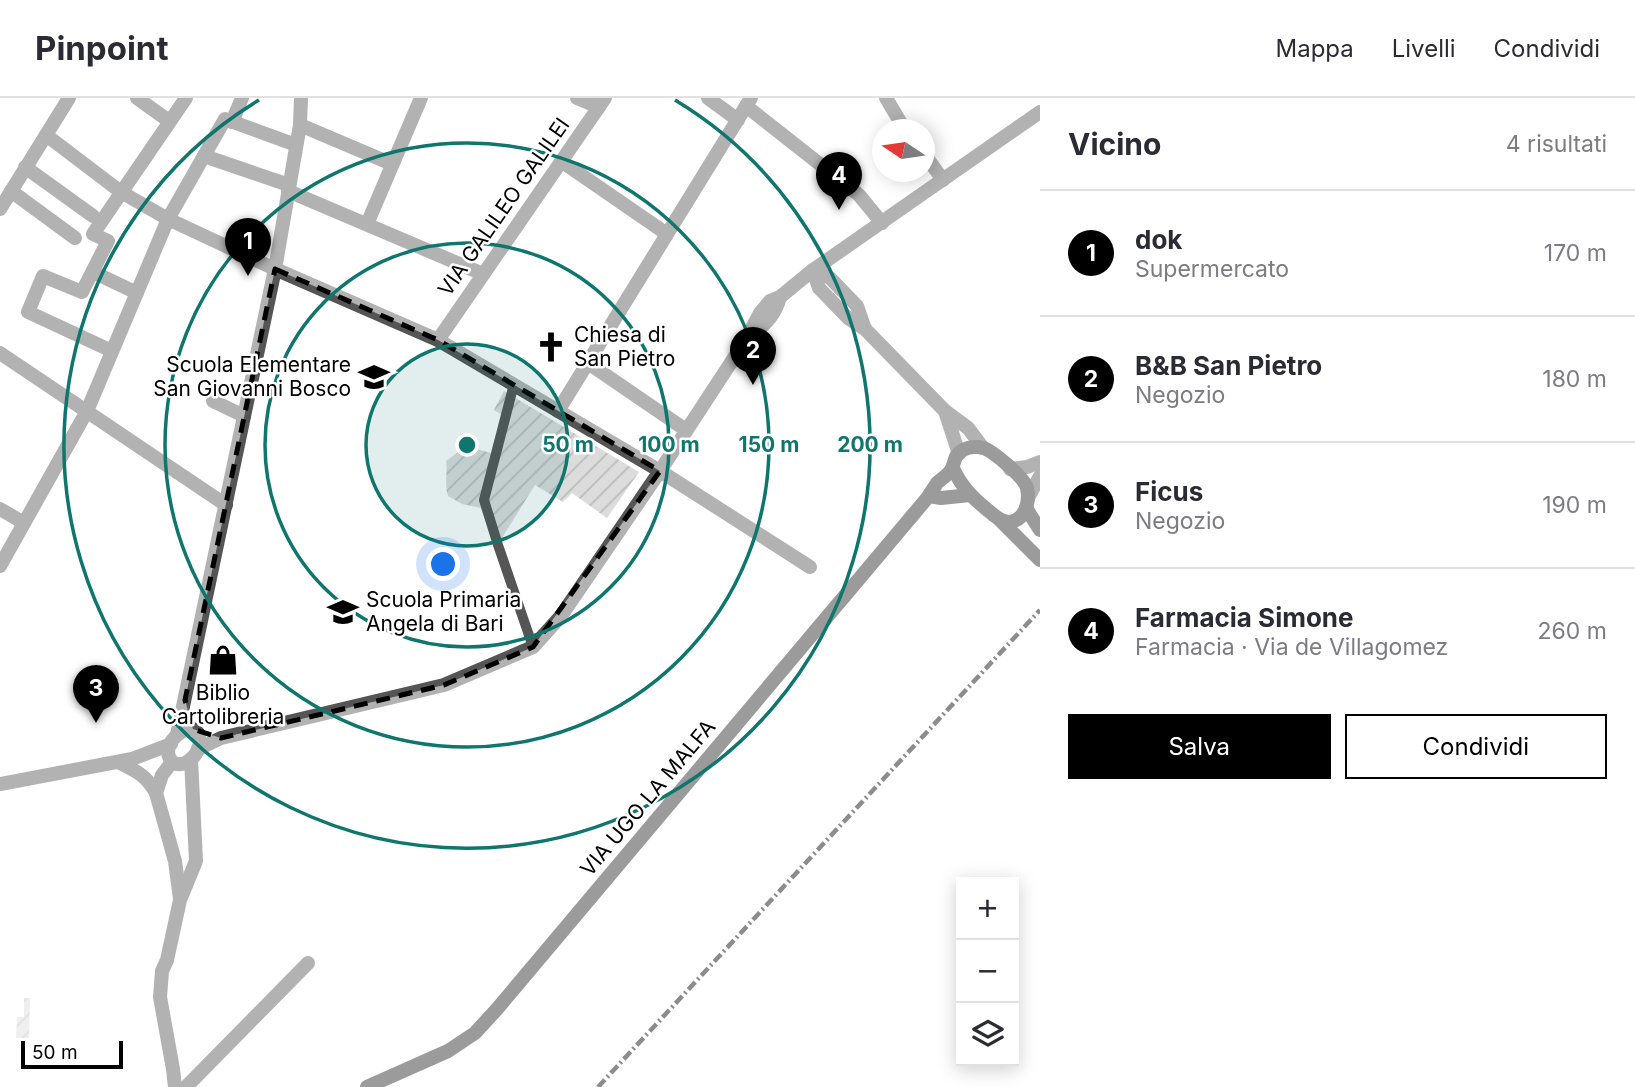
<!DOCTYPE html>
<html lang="it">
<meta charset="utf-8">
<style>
:root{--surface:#fff;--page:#f7f7f7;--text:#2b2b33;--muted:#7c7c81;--line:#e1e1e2;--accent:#000}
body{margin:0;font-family:Inter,sans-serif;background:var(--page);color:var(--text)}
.controls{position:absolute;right:21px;bottom:21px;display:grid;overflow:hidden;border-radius:0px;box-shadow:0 4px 18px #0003}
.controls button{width:63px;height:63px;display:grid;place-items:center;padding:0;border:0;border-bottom:2px solid var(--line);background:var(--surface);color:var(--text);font:35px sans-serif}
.compass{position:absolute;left:872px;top:21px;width:63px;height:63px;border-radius:50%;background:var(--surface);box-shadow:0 4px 18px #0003;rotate:283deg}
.scale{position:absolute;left:21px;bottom:18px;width:102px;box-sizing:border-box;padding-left:7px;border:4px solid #000;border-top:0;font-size:19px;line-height:24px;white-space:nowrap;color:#000;-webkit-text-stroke:5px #fff;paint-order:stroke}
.you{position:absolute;left:444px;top:467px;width:24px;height:24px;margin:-18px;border:5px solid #fff;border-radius:50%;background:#1a73e8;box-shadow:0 0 0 10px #1a73e833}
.badge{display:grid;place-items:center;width:46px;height:46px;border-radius:50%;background:var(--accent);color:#fff;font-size:23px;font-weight:700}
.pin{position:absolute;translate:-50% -58px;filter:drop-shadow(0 2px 4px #0008)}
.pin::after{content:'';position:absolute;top:37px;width:24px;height:21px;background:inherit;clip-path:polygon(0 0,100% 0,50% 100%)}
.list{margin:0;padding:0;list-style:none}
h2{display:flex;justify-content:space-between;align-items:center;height:91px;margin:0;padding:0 28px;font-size:30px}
h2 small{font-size:23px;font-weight:400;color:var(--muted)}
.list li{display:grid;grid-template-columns:46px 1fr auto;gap:21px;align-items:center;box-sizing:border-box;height:126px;padding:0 28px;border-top:2px solid var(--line)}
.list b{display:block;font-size:26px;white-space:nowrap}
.list p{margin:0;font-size:23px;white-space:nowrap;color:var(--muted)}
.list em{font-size:23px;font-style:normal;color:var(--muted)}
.actions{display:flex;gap:14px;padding:21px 28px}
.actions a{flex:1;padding:16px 0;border:2px solid var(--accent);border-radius:0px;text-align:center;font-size:24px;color:var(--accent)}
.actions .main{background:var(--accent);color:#fff}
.icon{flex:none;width:38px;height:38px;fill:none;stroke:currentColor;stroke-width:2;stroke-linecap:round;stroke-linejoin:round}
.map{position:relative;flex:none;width:1040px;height:989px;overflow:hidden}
header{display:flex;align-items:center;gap:42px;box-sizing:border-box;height:98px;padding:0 35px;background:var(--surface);border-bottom:2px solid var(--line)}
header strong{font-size:33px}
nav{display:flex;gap:38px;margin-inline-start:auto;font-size:24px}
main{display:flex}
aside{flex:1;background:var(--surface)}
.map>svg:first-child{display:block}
.garden{fill:url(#garden-furrows)}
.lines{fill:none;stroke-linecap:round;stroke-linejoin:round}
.pedestrian{stroke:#555;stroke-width:10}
.minor{stroke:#555;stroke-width:14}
.tertiary{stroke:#555;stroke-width:14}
.secondary{stroke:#222;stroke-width:14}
.rail{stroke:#000;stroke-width:4.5;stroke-dasharray:10 3.5 2 3.5;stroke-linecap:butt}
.marked{fill:none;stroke:#000;stroke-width:5;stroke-dasharray:14 9;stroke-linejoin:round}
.ring{fill:none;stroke:#0f766e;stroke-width:3.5}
.labels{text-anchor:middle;stroke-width:5;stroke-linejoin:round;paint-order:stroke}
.street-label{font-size:21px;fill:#000;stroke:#fff}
.poi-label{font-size:21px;fill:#000;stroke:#fff;text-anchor:start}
.centre{fill:#0f766e;stroke:#fff;stroke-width:3.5}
.ring-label{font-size:21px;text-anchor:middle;font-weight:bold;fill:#0f766e;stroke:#fff;stroke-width:5;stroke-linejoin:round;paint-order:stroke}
</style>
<header>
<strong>Pinpoint</strong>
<nav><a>Mappa</a><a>Livelli</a><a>Condividi</a></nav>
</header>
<main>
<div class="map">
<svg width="1040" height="989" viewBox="0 0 1040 989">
<defs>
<pattern id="garden-furrows" width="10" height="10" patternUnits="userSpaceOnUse" patternTransform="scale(1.75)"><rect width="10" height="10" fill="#dcdcdc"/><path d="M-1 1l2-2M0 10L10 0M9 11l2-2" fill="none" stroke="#bbb"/></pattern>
</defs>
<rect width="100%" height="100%" fill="#fff"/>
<g class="garden">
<path d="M504 293 639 374 607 420 572 395 563 404 535 387 495 451 481 410 462 406 448 398C444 385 448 375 446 363L466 348 491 355 502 317 494 312Z"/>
<path d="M24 900H30L29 940H16L17 919H24Z"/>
</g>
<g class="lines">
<path class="pedestrian" d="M514 286 484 402 498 447 533 549"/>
<g class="minor">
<path d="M137 0 169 23"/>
<path d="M577 0 599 9"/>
<path d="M708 0 738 22"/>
<path d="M886 0 905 32"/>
<path d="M746 8 859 97 882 125"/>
<path d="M232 24 242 0"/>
<path d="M300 27 392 66"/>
<path d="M46 37 121 94 168 121 275 171 438 242 660 373 810 469"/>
<path d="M925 57 943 82"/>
<path d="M204 58 289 87"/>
<path d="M561 63 667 136"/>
<path d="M25 69 93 118"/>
<path d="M11 93 75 140"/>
<path d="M288 93 483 176"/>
<path d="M367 126 421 0"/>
<path d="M93 174 137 195"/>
<path d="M438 242 605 0"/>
<path d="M112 253 28 214 43 178 82 194 108 143 93 136 186 0"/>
<path d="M0 255 226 407"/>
<path d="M588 265 686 332"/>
<path d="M213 303 244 318"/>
<path d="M558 313 751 0"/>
<path d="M1010 371 1027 369 1040 364"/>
<path d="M1028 400 1040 378"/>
<path d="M0 411 24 425"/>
<path d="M0 468 87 313 168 121 225 21 296 47"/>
<path d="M177 637 275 171 300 27 301 0"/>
<path d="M186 989 308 865"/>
</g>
<g class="tertiary">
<path d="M0 111 69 0"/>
<path d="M813 172 819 190 848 220 865 231 945 313"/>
<path d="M813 172 830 180 857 208 865 231"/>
<path d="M751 238C766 225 775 218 780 199"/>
<path d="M959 356 945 313 968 330 983 350"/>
<path d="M187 631H193L198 635C201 644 200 649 195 657 174 683 151 648 187 631Z"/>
<path d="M198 651 221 640 444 587 533 549 561 518 660 373 745 243 760 215 770 203 780 199 813 172 1040 14"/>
<path d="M118 664C136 673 146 677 156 695"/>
<path d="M172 664 162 677 156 695 175 763 180 801"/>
<path d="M0 686 132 661 171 646"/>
<path d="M175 989 173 971 160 899 162 873 167 862 180 802 196 763 191 661"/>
</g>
<g class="secondary">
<path d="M929 398 941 400 970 397"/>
<path d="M1026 410 1040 432"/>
<path d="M999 421 1040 462"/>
<path d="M367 989 448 953 475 935 497 911 928 399C931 394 934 390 937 385 941 381 950 376 952 370 956 362 953 358 963 352 968 349 977 348 984 350 995 355 1024 379 1027 390 1032 412 1016 435 995 418 977 404 962 391 953 370"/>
</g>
<path class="rail" d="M598 989 1040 512"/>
</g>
<path d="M0 0H1040V989H0ZM275 171 438 242 660 373 533 549 444 587 221 640 193 631 185 602Z" fill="#fff" fill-opacity=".55" fill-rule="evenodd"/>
<path class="marked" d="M275 171 438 242 660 373 533 549 444 587 221 640 193 631 185 602Z"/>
<circle cx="467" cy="347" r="101" fill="#0f766e" fill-opacity=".12"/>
<g class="ring">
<circle cx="467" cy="347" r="101"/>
<circle cx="467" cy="347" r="202"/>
<circle cx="467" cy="347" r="302"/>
<path d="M675 2A403 403 0 1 1 259 2"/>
</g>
<defs>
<g id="church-bare" transform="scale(2.415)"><path d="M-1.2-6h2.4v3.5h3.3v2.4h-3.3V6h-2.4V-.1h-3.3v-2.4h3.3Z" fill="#000" stroke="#fff" stroke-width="2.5" paint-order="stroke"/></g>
<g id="school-bare" transform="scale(2.415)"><path d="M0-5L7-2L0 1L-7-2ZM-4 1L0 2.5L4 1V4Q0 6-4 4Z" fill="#000" stroke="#fff" stroke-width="2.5" paint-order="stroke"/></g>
<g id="shop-bare" transform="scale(2.415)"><path d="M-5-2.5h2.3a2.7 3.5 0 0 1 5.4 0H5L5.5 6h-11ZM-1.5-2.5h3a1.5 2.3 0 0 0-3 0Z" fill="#000" stroke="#fff" stroke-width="2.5" paint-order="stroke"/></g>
</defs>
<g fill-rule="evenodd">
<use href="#church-bare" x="551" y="249"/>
<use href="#school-bare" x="374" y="279"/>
<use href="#school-bare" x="343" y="514"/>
<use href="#shop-bare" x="223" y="562"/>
</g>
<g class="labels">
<g class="street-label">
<text transform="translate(504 109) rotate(-55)" y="7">VIA GALILEO GALILEI</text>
<text transform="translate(648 700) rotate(-50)" y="7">VIA UGO LA MALFA</text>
</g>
<g class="poi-label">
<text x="574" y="244">Chiesa di<tspan x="574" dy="24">San Pietro</tspan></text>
<text x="351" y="274" text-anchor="end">Scuola Elementare<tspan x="351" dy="24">San Giovanni Bosco</tspan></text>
<text x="366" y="509">Scuola Primaria<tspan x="366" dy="24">Angela di Bari</tspan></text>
<text x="223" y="602" text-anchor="middle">Biblio<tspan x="223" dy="24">Cartolibreria</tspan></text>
</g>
</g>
<circle cx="467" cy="347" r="10" class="centre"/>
<g class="ring-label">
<text x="568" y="354">50 m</text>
<text x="669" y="354">100 m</text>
<text x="769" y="354">150 m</text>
<text x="870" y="354">200 m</text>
</g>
</svg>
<div class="controls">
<button>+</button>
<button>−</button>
<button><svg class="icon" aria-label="layers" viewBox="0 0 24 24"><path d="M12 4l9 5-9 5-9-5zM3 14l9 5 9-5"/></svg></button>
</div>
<svg class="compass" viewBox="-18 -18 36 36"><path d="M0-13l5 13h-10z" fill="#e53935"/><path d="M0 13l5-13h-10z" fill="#7c7c81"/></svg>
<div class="scale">50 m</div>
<div class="you"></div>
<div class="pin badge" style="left:248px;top:178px">1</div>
<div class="pin badge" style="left:753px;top:287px">2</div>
<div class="pin badge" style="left:96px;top:625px">3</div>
<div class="pin badge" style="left:839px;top:112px">4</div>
</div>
<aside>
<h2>Vicino<small>4 risultati</small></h2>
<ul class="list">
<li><span class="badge">1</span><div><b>dok</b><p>Supermercato</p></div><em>170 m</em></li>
<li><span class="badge">2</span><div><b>B&amp;B San Pietro</b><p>Negozio</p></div><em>180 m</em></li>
<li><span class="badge">3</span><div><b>Ficus</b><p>Negozio</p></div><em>190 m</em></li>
<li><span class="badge">4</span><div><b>Farmacia Simone</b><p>Farmacia · Via de Villagomez</p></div><em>260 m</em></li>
</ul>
<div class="actions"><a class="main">Salva</a><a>Condividi</a></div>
</aside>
</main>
